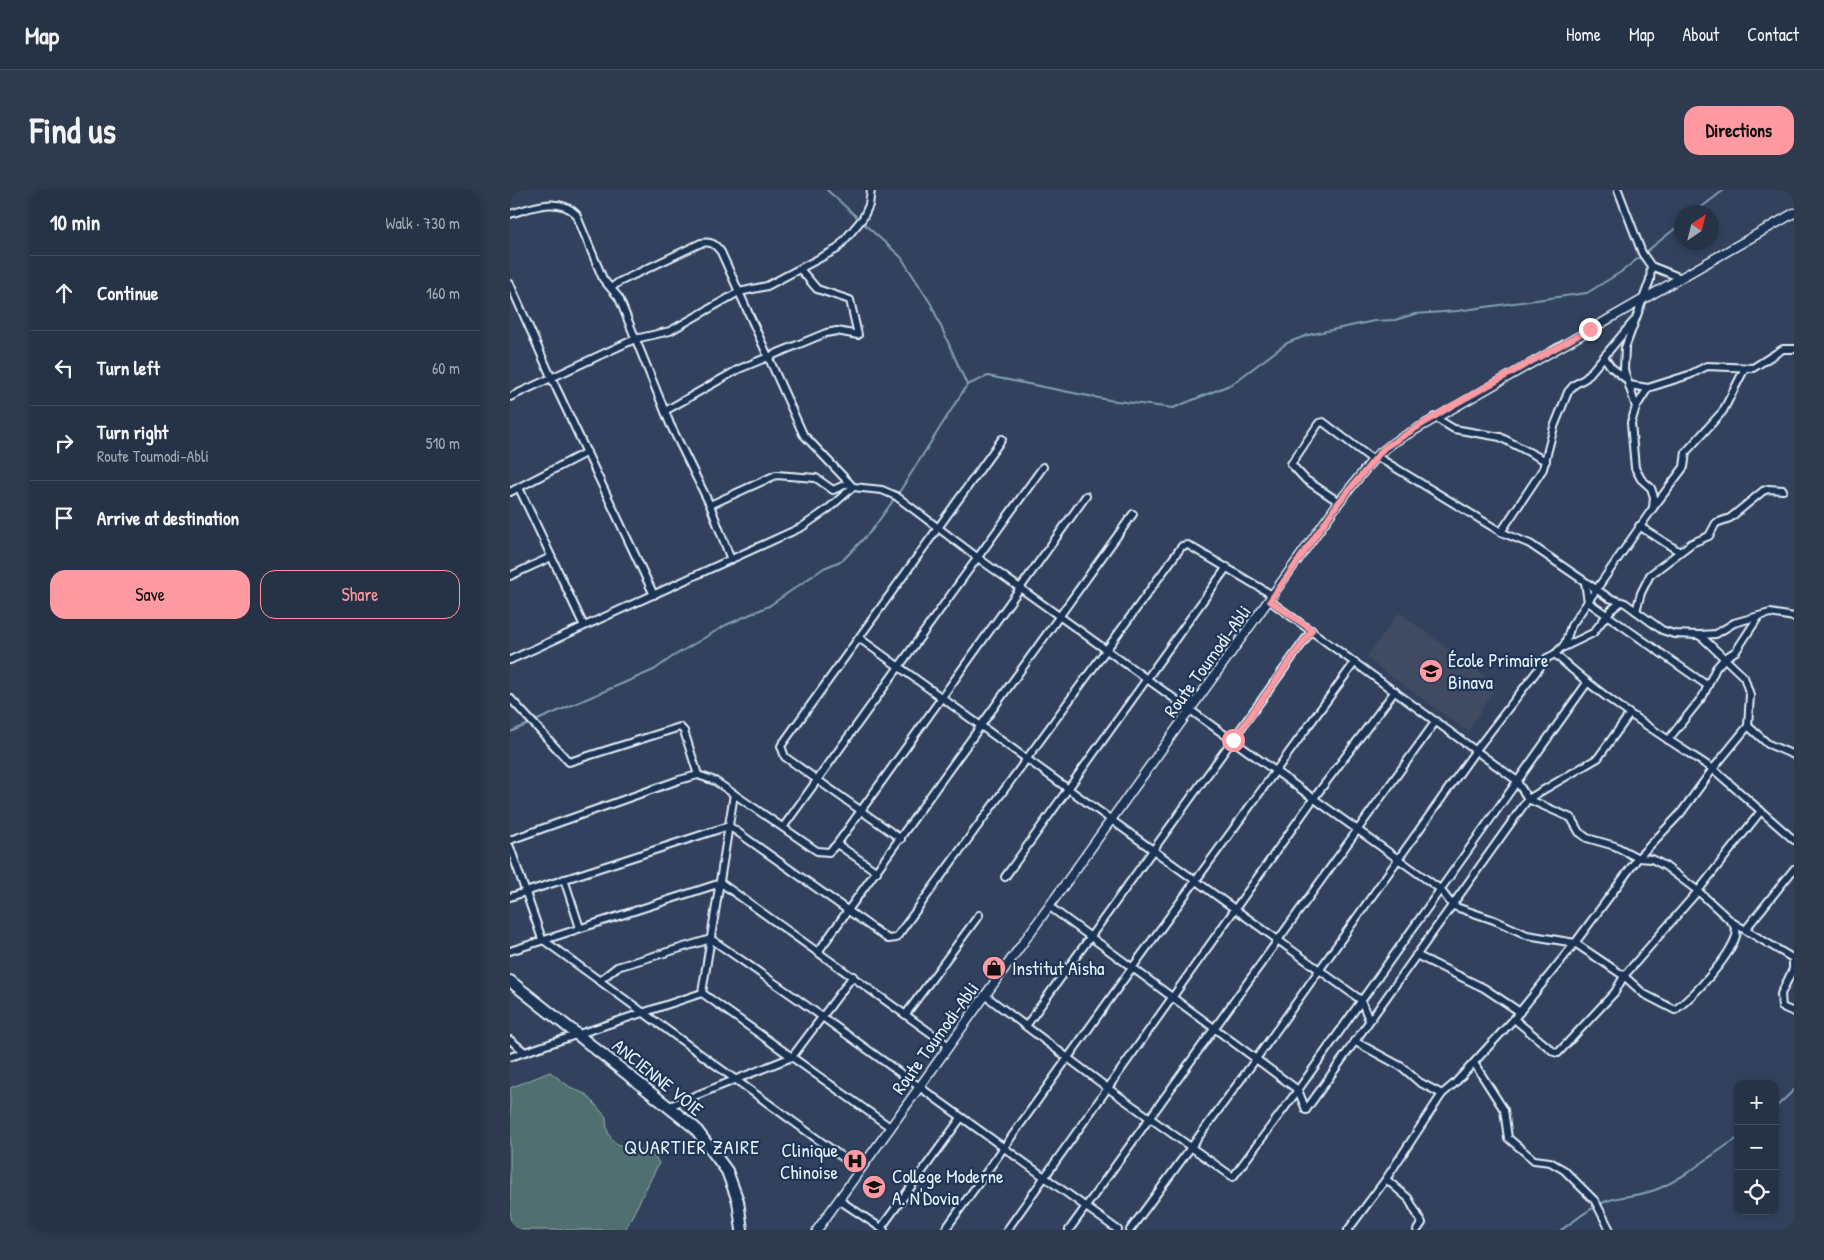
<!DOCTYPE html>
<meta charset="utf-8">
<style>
:root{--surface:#263246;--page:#2e3a4d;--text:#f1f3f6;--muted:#a4aab3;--line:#424d5f;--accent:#ff9aa2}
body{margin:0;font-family:"Patrick Hand",sans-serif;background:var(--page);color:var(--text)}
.controls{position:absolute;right:15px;bottom:15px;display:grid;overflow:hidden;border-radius:10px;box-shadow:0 2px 8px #0003}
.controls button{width:45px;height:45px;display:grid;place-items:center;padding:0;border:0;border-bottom:1px solid var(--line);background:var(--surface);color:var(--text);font:25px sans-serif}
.compass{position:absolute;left:1164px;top:15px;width:45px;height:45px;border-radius:50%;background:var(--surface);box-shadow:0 2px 8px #0003;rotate:35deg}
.stop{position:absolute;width:15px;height:15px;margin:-11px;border:4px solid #ff9aa2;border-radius:50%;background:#fff}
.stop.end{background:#ff9aa2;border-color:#fff;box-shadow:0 1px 5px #0008}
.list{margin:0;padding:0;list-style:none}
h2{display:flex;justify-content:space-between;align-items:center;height:65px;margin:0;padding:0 20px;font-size:21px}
h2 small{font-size:16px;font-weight:400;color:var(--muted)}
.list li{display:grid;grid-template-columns:32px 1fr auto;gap:15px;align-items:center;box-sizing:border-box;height:75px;padding:0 20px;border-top:1px solid var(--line)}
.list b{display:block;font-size:19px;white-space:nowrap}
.list p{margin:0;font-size:16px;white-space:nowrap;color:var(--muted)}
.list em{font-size:16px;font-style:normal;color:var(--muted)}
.actions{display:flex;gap:10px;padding:15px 20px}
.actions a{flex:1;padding:11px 0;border:1px solid var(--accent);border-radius:15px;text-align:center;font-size:18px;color:var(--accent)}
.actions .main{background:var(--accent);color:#111}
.icon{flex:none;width:28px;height:28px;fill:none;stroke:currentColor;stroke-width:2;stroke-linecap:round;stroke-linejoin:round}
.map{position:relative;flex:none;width:1284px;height:1040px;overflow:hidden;border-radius:15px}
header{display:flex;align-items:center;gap:30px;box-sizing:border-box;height:70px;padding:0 25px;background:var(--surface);border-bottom:1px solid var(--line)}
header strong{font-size:24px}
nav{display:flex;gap:28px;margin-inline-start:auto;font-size:18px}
.intro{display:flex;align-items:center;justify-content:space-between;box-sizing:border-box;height:120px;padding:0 30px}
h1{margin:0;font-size:35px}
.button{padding:12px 22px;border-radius:15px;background:var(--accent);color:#111;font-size:18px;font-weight:700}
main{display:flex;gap:30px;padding:0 30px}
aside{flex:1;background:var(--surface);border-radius:15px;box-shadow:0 2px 8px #0003}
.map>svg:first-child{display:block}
.built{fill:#414b62}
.green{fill:#4f6f6e;stroke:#9cb0b3}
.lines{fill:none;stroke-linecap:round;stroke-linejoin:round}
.stream{stroke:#829fb3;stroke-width:2}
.minor-casing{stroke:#e8f1f8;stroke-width:10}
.tertiary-casing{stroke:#e8f1f8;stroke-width:11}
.primary-casing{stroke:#e8f1f8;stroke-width:14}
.minor{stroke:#1d3557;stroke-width:6}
.tertiary{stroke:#1d3557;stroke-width:8}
.primary{stroke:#1d3557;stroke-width:10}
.route{stroke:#ff9aa2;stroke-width:6}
.labels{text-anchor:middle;stroke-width:4.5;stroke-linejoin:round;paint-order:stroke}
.poi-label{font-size:19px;fill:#e8f1f8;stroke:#1d3557;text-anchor:start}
.street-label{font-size:19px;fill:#e8f1f8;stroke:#1d3557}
.neighbourhood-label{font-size:20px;letter-spacing:1px;fill:#e8f1f8;stroke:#1d3557}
</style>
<header>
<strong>Map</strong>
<nav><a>Home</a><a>Map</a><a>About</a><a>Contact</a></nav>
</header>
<div class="intro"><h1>Find us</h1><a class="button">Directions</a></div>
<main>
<aside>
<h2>10 min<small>Walk · 730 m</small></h2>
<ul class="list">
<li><svg class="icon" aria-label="ahead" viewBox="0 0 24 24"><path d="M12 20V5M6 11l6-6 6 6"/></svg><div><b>Continue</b></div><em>160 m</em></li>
<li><svg class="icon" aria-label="left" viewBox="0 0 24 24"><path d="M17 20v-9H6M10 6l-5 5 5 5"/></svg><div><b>Turn left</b></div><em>60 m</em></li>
<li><svg class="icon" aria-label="right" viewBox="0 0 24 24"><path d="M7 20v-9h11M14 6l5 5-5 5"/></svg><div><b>Turn right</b><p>Route Toumodi-Abli</p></div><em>510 m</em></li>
<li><svg class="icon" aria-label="arrive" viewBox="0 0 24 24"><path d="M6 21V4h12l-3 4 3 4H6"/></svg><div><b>Arrive at destination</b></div></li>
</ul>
<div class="actions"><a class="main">Save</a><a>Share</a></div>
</aside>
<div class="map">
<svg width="1284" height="1040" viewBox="0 0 1284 1040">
<rect width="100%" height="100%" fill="#32425e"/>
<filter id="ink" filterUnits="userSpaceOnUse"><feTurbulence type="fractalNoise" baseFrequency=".02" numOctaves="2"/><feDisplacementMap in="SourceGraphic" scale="10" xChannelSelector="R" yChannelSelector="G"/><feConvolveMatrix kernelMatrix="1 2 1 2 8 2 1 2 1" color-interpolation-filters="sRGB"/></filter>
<g filter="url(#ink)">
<path class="built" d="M889 423 987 494 958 542 856 468Z"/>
<path class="green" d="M40 882 60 897 77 905 96 927C96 960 116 957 141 961L149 973 115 1040H0V898Z"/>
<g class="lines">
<g class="stream">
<path d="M317 0 349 29"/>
<path d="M1185 22 1214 0"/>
<path d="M352 32 391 67 421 114 457 195"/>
<path d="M388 304 457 195 478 186 599 210 663 218 722 194 777 153 798 145 864 131 885 130 905 124 947 121 1077 103 1111 82 1172 33"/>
<path d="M25 531 144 480 162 467 216 435 259 416 314 378 333 370 362 340 385 308"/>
<path d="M0 542 21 533"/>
<path d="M1265 918 1284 900"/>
<path d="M1051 1040C1066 1030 1080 1017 1097 1011 1114 1005 1133 1006 1150 998 1181 984 1200 965 1228 948"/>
</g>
<g class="minor-casing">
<g id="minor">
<path d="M0 24C20 18 49 6 66 24L93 89 109 108 160 234 200 315 221 370"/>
<path d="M1141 76 1171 88"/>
<path d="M0 94 42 189 144 405"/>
<path d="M101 98 109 92 191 53C201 51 205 54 211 62L293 244 343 297 372 300 386 306 468 368 930 699 943 716 984 730 1017 745 1065 753 1114 786 1188 701 1155 676 1142 669 1128 668 1105 656 1077 648 1069 642 1061 628 1018 609 1006 590 760 411"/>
<path d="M1094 167 1101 177 1116 189"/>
<path d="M1119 195 1138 198"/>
<path d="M0 207 125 149 160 141 229 102 257 96 327 59 353 28 359 15 361 0"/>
<path d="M1126 217 1138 198 1179 185 1197 176 1243 178 1273 159H1284"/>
<path d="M155 221 229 179 316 143 327 141 348 145 340 110 307 99 290 79"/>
<path d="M924 227 944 239 990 247 1036 271"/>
<path d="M866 266 991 342 1020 354 1099 408 1115 413 1152 440 1164 444 1188 445 1193 448 1234 487 1240 505 1238 536 1203 579C1148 543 1093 509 1045 464L1055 454 1061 436 1143 318 1144 307 1141 298 1131 289 1125 278 1121 233 1126 217 1114 180 1115 158 1140 90 1141 76 1132 63 1108 0"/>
<path d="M9 298 74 436"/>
<path d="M0 302 77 262"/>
<path d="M829 312 796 290 781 274 809 233 813 232 863 270"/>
<path d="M200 315 266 285 306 288 323 300 339 293"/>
<path d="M1143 318 1174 277 1176 262 1213 221 1235 178"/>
<path d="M1129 336 1170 362"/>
<path d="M991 342 1033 279 1044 237 1058 202 1064 195 1076 188 1123 132"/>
<path d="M0 386 41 367"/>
<path d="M1075 392 1078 412 1198 496"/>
<path d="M1126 421 1131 403 1140 385 1182 353 1199 346 1206 333 1220 328 1253 301 1258 299 1273 300"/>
<path d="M1190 445 1206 444 1224 433 1249 426"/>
<path d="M349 448 851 810 859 830"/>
<path d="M1054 457 1083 443 1101 420 1111 412"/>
<path d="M0 470 292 337 318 319 343 297"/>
<path d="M0 508 59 572 170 537 174 541 188 585"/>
<path d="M1238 536 1258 554 1284 565"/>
<path d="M1158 550 1193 506 1206 478 1215 468 1226 461 1249 426 1260 423 1284 427"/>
<path d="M1251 621 1188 701 1222 732 1284 769"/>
<path d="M274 636 533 277"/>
<path d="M391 649 275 567 271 556 492 249"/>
<path d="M0 650 169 590 188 585 205 591 307 661 319 662 327 654 576 306"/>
<path d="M327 654 367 682"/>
<path d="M0 657 32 749 350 980"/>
<path d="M495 687 717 377"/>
<path d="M54 689 70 738"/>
<path d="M0 707 219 636 378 749 386 748 672 356 678 355 764 406"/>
<path d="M540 717 788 900 796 920"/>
<path d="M1236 739 1284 679"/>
<path d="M0 761 211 693 439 856"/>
<path d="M308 762 623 324"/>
<path d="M906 765 974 798 1010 822"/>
<path d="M1283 769V779L1271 804 1272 817 1284 822"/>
<path d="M89 791 107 777 201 749 286 808 608 1040"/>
<path d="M192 803 380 937"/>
<path d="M192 803 224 604"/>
<path d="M476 806 599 899 723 987 788 900 1077 493"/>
<path d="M396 824 469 725"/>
<path d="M1004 829 1044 862 1048 863 1105 802 1114 786 1134 804 1165 820C1184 806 1219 768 1226 746 1228 741 1224 736 1222 732"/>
<path d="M516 836 802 440"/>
<path d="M0 850 15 862"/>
<path d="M844 851 892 877 909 892 932 904"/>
<path d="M0 867 192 803"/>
<path d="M964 873 994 920 998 948 1024 970 1040 972 1054 980 1085 1011 1100 1040"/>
<path d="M157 917 282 867 343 786"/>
<path d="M796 920 1018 609 1088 568 1119 525"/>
<path d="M876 989 898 1008 912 1033 907 1040"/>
<path d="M329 1010 374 1040"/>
<path d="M371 1038 451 928"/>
<path d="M435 1040 622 778 845 472"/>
<path d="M497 1040 804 608 885 501"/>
<path d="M559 1040 926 531"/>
<path d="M620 1040 746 869 966 560 1037 468 1045 464"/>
<path d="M838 1040 876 989 932 904 945 893 1004 829 1065 753 1128 668 1170 624 1203 579 1284 650"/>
</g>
</g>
<g class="tertiary-casing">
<path id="tertiary" d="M307 1040 829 312 866 266 884 252 1284 23"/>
</g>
<g class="primary-casing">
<path id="primary" d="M0 791 185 938 217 981 228 1011 232 1040"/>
</g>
<use href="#minor" class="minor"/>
<use href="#tertiary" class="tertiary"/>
<use href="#primary" class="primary"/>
</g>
</g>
<g class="lines" filter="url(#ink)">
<path class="route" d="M723 550 802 440 760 411 829 312 874 258 940 217 1080 139"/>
</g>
<defs>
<g id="school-disc" transform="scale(1.25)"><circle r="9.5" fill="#ff9aa2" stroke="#1d3557"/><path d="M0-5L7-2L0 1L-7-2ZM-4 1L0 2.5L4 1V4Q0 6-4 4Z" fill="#111"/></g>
<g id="shop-disc" transform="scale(1.25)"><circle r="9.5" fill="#ff9aa2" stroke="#1d3557"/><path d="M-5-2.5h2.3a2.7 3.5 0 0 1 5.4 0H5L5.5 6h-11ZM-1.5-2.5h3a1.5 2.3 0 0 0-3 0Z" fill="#111"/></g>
<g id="hospital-disc" transform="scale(1.25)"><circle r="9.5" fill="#ff9aa2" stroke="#1d3557"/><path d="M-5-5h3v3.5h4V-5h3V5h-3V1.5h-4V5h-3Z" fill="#111"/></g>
<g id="university-disc" transform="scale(1.25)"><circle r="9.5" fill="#ff9aa2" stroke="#1d3557"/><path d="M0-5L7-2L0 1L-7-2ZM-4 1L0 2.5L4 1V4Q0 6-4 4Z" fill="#111"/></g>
</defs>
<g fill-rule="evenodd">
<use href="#school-disc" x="921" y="481"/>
<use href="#shop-disc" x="484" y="778"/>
<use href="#hospital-disc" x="345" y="971"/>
<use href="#university-disc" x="364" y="997"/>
</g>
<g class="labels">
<g class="poi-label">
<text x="938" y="477">École Primaire<tspan x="938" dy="22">Binava</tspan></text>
<text x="502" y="785">Institut Aisha</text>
<text x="328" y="967" text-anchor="end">Clinique<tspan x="328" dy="22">Chinoise</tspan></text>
<text x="382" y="993">College Moderne<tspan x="382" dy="22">A. N'Dovia</tspan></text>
</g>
<g class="street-label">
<text transform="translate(697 471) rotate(-54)" y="7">Route Toumodi-Abli</text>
<text transform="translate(425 848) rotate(-54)" y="7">Route Toumodi-Abli</text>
<text transform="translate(148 887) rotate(39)" y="7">ANCIENNE VOIE</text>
</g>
<g class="neighbourhood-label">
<text x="182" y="964">QUARTIER ZAIRE</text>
</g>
</g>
</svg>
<div class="controls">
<button>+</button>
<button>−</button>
<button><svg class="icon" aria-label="locate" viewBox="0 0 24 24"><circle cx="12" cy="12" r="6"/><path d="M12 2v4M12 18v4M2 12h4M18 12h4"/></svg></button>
</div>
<svg class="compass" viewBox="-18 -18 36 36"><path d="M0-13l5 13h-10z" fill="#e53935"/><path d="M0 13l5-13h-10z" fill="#a4aab3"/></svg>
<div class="stop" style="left:723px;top:550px"></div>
<div class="stop end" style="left:1080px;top:139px"></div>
</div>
</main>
